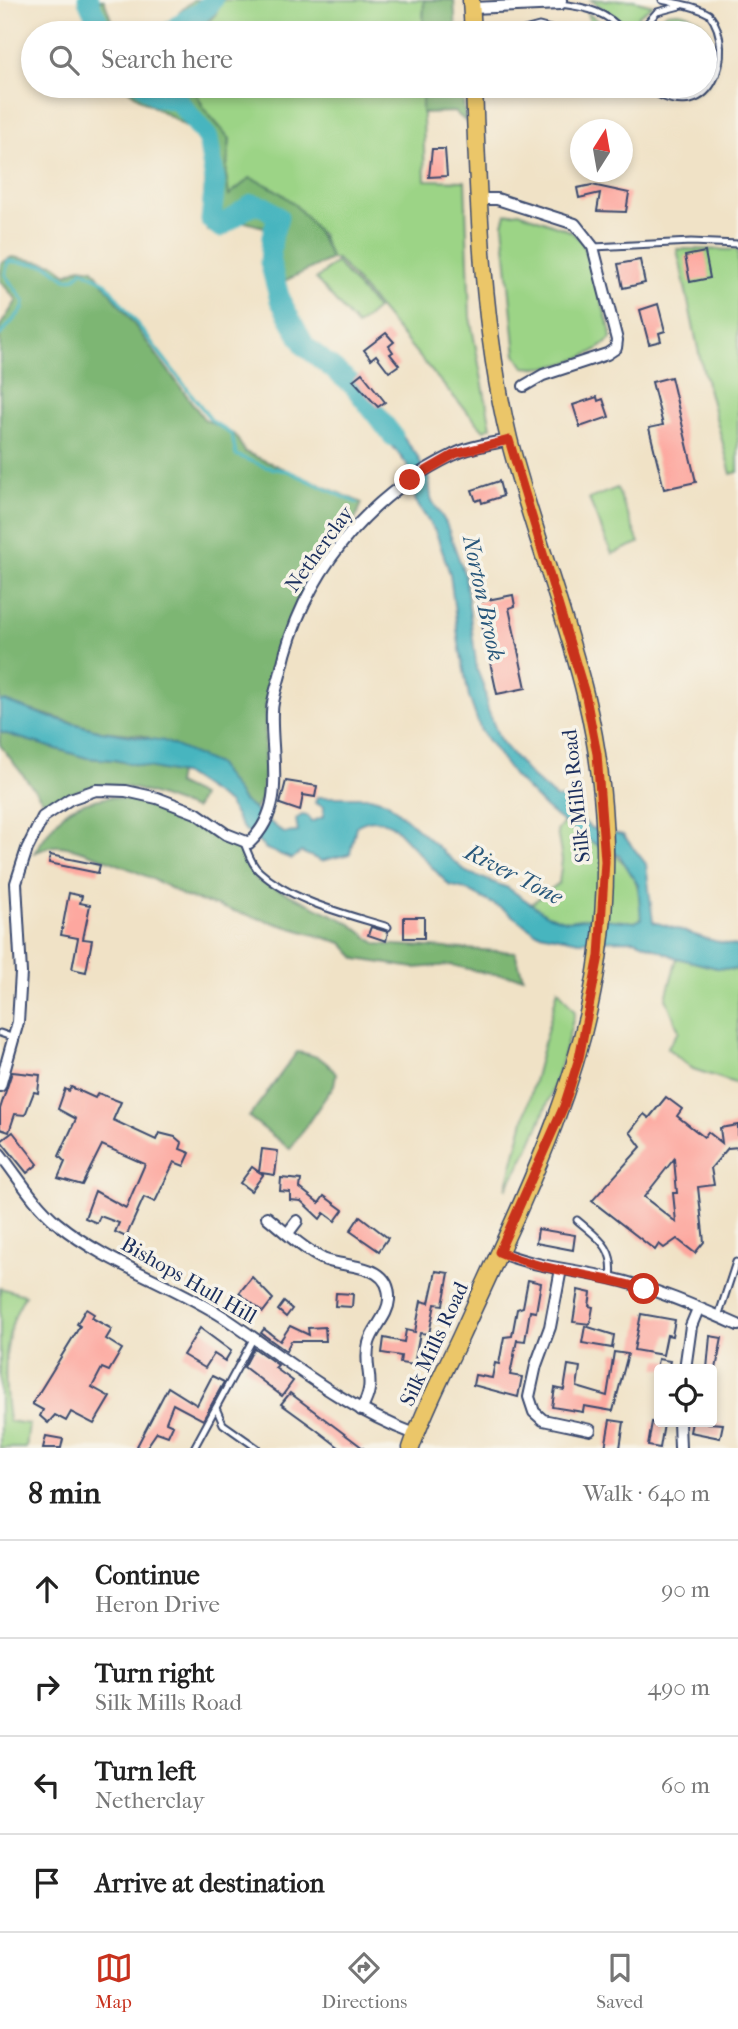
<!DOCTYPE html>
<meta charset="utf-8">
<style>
:root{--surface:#fff;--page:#f2f2f2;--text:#222;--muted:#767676;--line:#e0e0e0;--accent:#c8321e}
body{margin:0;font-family:"IM FELL French Canon",serif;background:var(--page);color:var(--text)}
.controls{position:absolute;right:21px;bottom:21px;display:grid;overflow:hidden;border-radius:7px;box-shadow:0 4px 10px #0003}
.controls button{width:63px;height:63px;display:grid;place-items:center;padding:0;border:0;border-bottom:2px solid var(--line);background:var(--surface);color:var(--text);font:35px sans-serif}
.compass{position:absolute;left:570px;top:119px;width:63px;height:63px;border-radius:50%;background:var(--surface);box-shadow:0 4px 10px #0003;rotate:11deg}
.stop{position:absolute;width:21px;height:21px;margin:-16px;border:5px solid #c8321e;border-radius:50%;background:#fff}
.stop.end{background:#c8321e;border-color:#fff;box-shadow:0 2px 7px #0008}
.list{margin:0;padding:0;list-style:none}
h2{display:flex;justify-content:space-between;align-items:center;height:91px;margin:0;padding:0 28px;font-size:30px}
h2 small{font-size:23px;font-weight:400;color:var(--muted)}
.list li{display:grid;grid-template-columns:46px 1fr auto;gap:21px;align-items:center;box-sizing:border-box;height:98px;padding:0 28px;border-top:2px solid var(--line)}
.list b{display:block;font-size:26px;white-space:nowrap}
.list p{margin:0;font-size:23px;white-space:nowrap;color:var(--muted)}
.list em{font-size:23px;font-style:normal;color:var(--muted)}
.icon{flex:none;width:38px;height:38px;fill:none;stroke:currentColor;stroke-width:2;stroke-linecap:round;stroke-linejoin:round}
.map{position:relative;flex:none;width:738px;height:1448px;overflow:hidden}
.search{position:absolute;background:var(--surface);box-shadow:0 4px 10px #0003;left:21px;right:21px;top:21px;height:77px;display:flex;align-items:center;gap:18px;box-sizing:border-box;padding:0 24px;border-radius:38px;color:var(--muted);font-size:26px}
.sheet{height:483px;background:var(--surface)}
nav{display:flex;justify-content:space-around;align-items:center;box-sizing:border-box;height:98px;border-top:2px solid var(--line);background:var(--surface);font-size:19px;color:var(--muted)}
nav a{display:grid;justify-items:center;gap:4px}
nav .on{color:var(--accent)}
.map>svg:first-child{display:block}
.green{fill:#9cd486;stroke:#5c8272;stroke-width:2}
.forest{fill:#7db673;stroke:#4c7268;stroke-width:2}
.water{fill:#46b5bf;stroke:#30728e;stroke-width:2}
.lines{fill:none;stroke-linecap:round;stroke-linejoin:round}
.stream{stroke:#46b5bf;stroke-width:3.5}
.river{stroke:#46b5bf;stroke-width:21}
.building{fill:#fda79f;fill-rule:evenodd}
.lane-casing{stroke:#3b4a6e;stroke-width:9}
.street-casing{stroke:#3b4a6e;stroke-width:14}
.primary-casing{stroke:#3b4a6e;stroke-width:19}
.lane{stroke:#fff;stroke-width:5}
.street{stroke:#fff;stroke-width:10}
.primary{stroke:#ebc669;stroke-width:16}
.route{stroke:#c8321e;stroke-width:9}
.labels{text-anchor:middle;stroke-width:7;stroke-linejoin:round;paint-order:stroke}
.street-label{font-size:21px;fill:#1b2f5e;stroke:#f7f3e8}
.water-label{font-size:23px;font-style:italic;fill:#28577b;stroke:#f7f3e8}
</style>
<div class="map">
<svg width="738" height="1448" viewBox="0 0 738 1448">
<rect width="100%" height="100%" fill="#f7f3e8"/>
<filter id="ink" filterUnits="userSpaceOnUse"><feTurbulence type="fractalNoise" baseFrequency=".0143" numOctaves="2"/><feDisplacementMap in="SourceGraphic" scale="14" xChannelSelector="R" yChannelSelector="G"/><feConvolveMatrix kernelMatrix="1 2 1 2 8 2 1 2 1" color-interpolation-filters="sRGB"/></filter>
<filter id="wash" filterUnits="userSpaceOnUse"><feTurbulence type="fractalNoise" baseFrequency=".00686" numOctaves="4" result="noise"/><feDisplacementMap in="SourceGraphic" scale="28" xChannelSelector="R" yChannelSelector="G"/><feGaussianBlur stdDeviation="1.57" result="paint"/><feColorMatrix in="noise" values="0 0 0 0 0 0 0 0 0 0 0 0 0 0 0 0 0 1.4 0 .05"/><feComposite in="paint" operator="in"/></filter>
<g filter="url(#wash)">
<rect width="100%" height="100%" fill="#f0e2c6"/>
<g class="green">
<path d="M223 0H424L423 33H193L214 17Z"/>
<path d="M591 0H633L653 5 639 15 631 28Z"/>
<path d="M678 12C738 22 719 121 666 86H705V33H644L667 13Z"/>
<path d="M587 13 616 33H595Z"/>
<path d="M166 86H422L425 180 465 181 470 317 491 427 484 430C432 376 387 315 337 259H331L321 233 229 196 226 175 230 139 204 109 196 92Z"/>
<path d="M519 212 570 231 582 241 610 329 611 339C591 358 551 371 524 367L516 355 503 224 506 214Z"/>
<path d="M677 249 738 250V472L731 474 700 358Z"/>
<path d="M336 262 377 309 357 326 316 279Z"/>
<path d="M617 488 639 543 612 554 589 499Z"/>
<path d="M565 821C603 859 642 848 641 919L635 922 590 918 567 921 547 915 531 904 559 883 562 860 557 831Z"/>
<path d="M677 958 717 968 738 970V1084L693 1069 667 1048 679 1031 666 998Z"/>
<path d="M558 989 575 1012C559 1075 541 1133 506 1189Z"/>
<path d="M0 1288 25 1295C2 1334 3 1377 9 1421L29 1424 26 1448H0Z"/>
</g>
<g class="forest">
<path d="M80 0H104L113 25 119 33H95Z"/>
<path d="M193 0H223C203 35 195 33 157 33Z"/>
<path d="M424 0H454L456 33H423Z"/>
<path d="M125 86H166L196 92 204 109 230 139 226 175 229 195 250 178C288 190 317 223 331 259L270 288 264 273 267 228 242 221 223 234 208 231C197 200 211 178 205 150 199 123 142 107 125 86Z"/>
<path d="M422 86H461L466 122 455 112 422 113Z"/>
<path d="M12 257 54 264 67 274 80 267 93 269 204 419 235 435 245 452 362 503 355 520 302 591 285 631 266 702 264 771 261 798 255 810 243 801 217 764 141 735 101 731 0 701V326L17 300 0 281 1 263Z"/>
<path d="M0 732 87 758 113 760 178 773 176 784 201 796 195 809C136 789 105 769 47 806L0 745Z"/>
<path d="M111 797 137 801 208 831 241 850 256 879 348 922 377 944 515 952 523 977 485 973 452 965 414 968 357 959 342 943 183 896C166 883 77 844 56 846 49 846 41 850 34 853 61 814 63 804 111 797Z"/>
<path d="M297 1052C315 1055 325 1058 336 1074L334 1085 290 1149 249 1117Z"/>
</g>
<path class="water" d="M376 413 393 424 416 454 429 480 431 499 446 523 465 576 477 670 484 687 488 710 500 740 530 775 556 798 565 799 569 808 591 828 623 835 646 864 653 922C682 929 708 942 738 946V970L717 968 677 958 635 940 579 941 535 932 503 909 465 889 449 885 392 825C379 819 369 818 356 826L350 854 321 861 301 852 292 859 266 849 242 827 228 803 186 775 114 760 87 758 0 732V701H5L49 717 101 731 164 741 217 764 243 801 284 833 298 832 296 819 302 815 308 816 311 822 323 817 324 807 315 803 317 797H370L387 802 466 872 508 888 547 915 567 921 590 918 635 922 641 919 638 885 620 856 580 836 546 808 514 776 481 731 469 697 459 644 450 574 436 533 416 502 407 465 382 432Z"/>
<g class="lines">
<path class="stream" d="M0 335 23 309 24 301 5 275 8 261 47 265 66 279 75 278 82 270 105 282 212 421 232 435 236 455 266 467 288 471 357 503"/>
<g class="river">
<path d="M88 0 103 33"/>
<path d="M170 33C183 17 201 17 213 0"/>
<path d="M144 86 157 96 178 101 208 138 215 182 211 220 220 227 252 204 265 207 278 217 272 237 270 262 280 300 305 346 354 386 393 436"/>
</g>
</g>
<g id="blocks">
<g class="building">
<path d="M432 149H445L447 176 429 177Z"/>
<path d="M592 185 629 193 626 212 597 211 600 193 579 198 577 188Z"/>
<path d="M705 252 710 278 690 282 685 256Z"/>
<path d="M640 260 645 283 623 288 618 264Z"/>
<path d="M658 304 665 331 659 333 661 341 649 344 640 310Z"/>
<path d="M386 333 394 342 389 346 393 352 390 354 399 365 389 372 376 355 371 359 364 350Z"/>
<path d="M362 373 385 402 378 407 353 380Z"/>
<path d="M671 377 696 482 664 489 649 428 663 425 652 382Z"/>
<path d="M597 397 598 401 603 399 609 417 580 427 573 405Z"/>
<path d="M499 481 503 496 482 503 481 499 476 501 472 490Z"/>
<path d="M513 595 515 606 509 608 526 688 497 694 477 602Z"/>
<path d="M286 781 317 786 315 797 303 795 300 811 280 804Z"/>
<path d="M50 855 100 865 98 873 49 863Z"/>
<path d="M69 893 82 896 80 903 90 905 83 939 92 940 86 972 72 969 78 938 61 935Z"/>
<rect x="404" y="917" width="20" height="21"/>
<path d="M371 927 388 932 386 941 368 935Z"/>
<path d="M12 1072 40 1075 38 1093 34 1092 25 1115 15 1114 9 1132 0 1129V1109Z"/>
<path d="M71 1087 95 1098 98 1093 121 1102 113 1120 156 1140 159 1133 175 1137 182 1143 180 1149 190 1153 184 1166 174 1162 155 1202 144 1197 126 1237 115 1232 119 1223 100 1216 97 1223 85 1218 95 1191 126 1208 145 1164 102 1145 82 1185 58 1178 65 1162 59 1156 76 1119 58 1109 65 1089 69 1091Z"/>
<path d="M666 1097 682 1109 677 1116 704 1137 708 1132 722 1143 720 1128 738 1125V1147L728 1148 711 1168 714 1185 698 1187 704 1242 695 1253 677 1239 664 1248 659 1244 655 1250 592 1201 641 1147 630 1132 644 1114 649 1118ZM674 1159 677 1193H673L676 1222 644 1197Z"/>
<path d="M13 1132 38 1164 27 1173 1 1141Z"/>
<path d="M262 1149 278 1151 275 1175 261 1173 263 1175 251 1191 240 1183 252 1167 259 1172Z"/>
<path d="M281 1178 301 1180 300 1188 319 1203 324 1196 343 1210 335 1221 324 1213 320 1219 301 1201 290 1200V1192L280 1191Z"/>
<path d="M360 1216 388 1238 379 1251 350 1231Z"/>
<path d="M538 1229 575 1235 573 1250 536 1243Z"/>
<path d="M436 1271 449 1273 443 1305 435 1304 429 1334 420 1333 414 1365 400 1363 401 1356 382 1353 384 1338 404 1342 406 1330 415 1332 421 1301 429 1303Z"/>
<path d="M252 1277 273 1299 263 1312 239 1293Z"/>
<path d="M528 1280 541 1283 536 1312 530 1311 525 1341 517 1340 510 1375 522 1377 518 1397 473 1385 475 1375 492 1378 495 1363 499 1364 504 1337 512 1336 517 1309 523 1307Z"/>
<path d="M578 1290 591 1293 589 1306 593 1307 590 1324 573 1322Z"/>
<path d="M336 1293 353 1294 352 1307 335 1306Z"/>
<path d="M284 1302 292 1309 286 1317 278 1310Z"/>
<path d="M86 1309 94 1314 92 1318 112 1329 106 1339 122 1349 109 1371 102 1368 92 1387 110 1397 94 1424 71 1412 66 1421 55 1415 48 1423 40 1416 43 1410 32 1404 80 1326 77 1324Z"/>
<path d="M641 1314 675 1320 672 1336 667 1335 663 1355 634 1350Z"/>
<path d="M290 1326 309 1335 308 1328 325 1327 326 1341H291L286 1351 261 1333 264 1329 280 1341Z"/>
<path d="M585 1326 614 1335 612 1348 582 1343Z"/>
<path d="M200 1328 231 1351 225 1361 214 1354 205 1368 183 1355Z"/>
<path d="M710 1336 722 1338 716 1369H707Z"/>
<path d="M254 1348 278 1365 275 1368 293 1381 282 1396 244 1367Z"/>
<path d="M614 1352 628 1354 613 1411 584 1406 583 1412 552 1407 555 1388 564 1390 568 1365 580 1367 577 1387 607 1396Z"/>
<path d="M658 1359 670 1361 668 1369H656Z"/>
<path d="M212 1376 224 1382 203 1420 173 1404 166 1422 173 1425 168 1436 157 1432 146 1448H136L168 1387 197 1405Z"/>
<path d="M290 1393 306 1405 363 1448H340L314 1428 281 1404Z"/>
<path d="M610 1420 624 1422 620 1448H605Z"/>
<path d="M652 1422 664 1424 660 1448 648 1446Z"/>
<path d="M692 1422 723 1424 720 1438 690 1432Z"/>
<path d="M46 1436 63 1439 61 1448H43Z"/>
</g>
</g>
</g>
<g filter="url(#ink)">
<use href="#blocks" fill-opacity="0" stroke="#3b4a6e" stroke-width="2"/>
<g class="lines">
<g class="lane-casing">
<g id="lane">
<path d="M560 4C587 7 607 12 625 33"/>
<path d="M513 33 539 26 566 33"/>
<path d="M638 33 657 12 680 6"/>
<path d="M645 86C711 135 738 50 709 14 695 5 677 4 662 0"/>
<path d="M594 247 691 242 738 244"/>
<path d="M244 843C248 852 251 864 259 871 292 902 347 914 388 927"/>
<path d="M0 1033 14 1038"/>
<path d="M577 1220C599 1239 615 1247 611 1278"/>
<path d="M718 1317 736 1262"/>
<path d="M216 1408 223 1424 257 1448"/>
<path d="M194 1448 253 1339"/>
</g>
</g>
<g class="street-casing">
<g id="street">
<path d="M472 8 560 4 561 0"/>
<path d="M481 199H497L575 224 593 247 617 340 616 348 607 354 543 375 524 386"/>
<path d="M0 1086 18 1022 21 973 16 883 27 849 43 817 70 799 96 790 126 791 157 798 196 813 226 834 249 843C288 807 270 757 272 712 272 699 278 684 281 671 302 576 365 497 453 455 470 446 491 444 509 440"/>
<path d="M0 1154C19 1178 33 1203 57 1223 107 1264 171 1283 225 1318 287 1360 344 1408 415 1434"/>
<path d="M267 1217C284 1231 303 1249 323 1259 345 1269 391 1261 389 1300 388 1316 373 1328 369 1343 362 1371 379 1379 361 1410"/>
<path d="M288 1233 297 1221"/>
<path d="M499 1252C534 1267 573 1269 610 1278 654 1288 697 1307 738 1325"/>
<path d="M561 1269 550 1327 536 1365 529 1397 534 1412 543 1420 590 1430"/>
<path d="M685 1369 691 1326 698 1309"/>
<path d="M679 1422 680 1448"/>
</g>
</g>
<g class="primary-casing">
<g id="primary">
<path d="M471 0 473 33"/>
<path d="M411 1448C424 1410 443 1374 460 1338 516 1214 579 1095 598 959 611 873 606 782 586 698 565 610 531 526 509 439 482 329 478 199 474 86"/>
</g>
</g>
<use href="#lane" class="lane"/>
<use href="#street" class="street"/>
<use href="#primary" class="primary"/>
</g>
</g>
<g class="lines" filter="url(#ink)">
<path class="route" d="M410 480 455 454 509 440 586 697 597 754 605 861 599 956 579 1058 564 1106 499 1252C545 1272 597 1274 644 1289"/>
</g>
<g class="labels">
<g class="street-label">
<text transform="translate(319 549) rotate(-54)" y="7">Netherclay</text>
<text transform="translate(576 796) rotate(-96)" y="7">Silk Mills Road</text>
<text transform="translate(189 1280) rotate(30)" y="7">Bishops Hull Hill</text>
<text transform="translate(434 1344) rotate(-65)" y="7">Silk Mills Road</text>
</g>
<g class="water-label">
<text transform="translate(484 598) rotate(78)" y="8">Norton Brook</text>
<text transform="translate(514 874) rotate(27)" y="8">River Tone</text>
</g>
</g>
</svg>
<div class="controls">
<button><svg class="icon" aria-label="locate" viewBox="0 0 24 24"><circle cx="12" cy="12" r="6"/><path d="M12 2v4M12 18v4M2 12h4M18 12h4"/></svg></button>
</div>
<svg class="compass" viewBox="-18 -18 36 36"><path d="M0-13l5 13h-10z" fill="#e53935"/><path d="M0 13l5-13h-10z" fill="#767676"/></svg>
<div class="stop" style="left:644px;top:1289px"></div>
<div class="stop end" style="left:410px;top:480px"></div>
<div class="search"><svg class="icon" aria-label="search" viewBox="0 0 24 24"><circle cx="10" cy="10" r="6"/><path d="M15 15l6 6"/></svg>Search here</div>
</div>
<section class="sheet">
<h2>8 min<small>Walk · 640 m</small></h2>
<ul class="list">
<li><svg class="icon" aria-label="ahead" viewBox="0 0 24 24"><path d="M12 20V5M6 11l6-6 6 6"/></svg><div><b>Continue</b><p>Heron Drive</p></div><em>90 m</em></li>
<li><svg class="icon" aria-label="right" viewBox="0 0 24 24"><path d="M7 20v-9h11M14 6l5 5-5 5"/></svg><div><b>Turn right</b><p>Silk Mills Road</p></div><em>490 m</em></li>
<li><svg class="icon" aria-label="left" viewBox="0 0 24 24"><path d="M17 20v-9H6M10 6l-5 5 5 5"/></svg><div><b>Turn left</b><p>Netherclay</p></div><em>60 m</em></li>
<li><svg class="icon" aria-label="arrive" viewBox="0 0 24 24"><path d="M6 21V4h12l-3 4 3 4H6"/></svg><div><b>Arrive at destination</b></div></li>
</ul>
</section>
<nav>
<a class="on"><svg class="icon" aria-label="map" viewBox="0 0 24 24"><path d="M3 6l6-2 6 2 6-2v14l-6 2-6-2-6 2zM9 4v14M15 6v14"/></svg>Map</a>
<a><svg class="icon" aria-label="directions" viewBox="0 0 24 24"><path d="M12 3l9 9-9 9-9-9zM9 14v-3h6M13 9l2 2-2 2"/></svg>Directions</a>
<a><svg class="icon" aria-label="saved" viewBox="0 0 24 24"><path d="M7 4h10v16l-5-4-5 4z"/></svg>Saved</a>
</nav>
